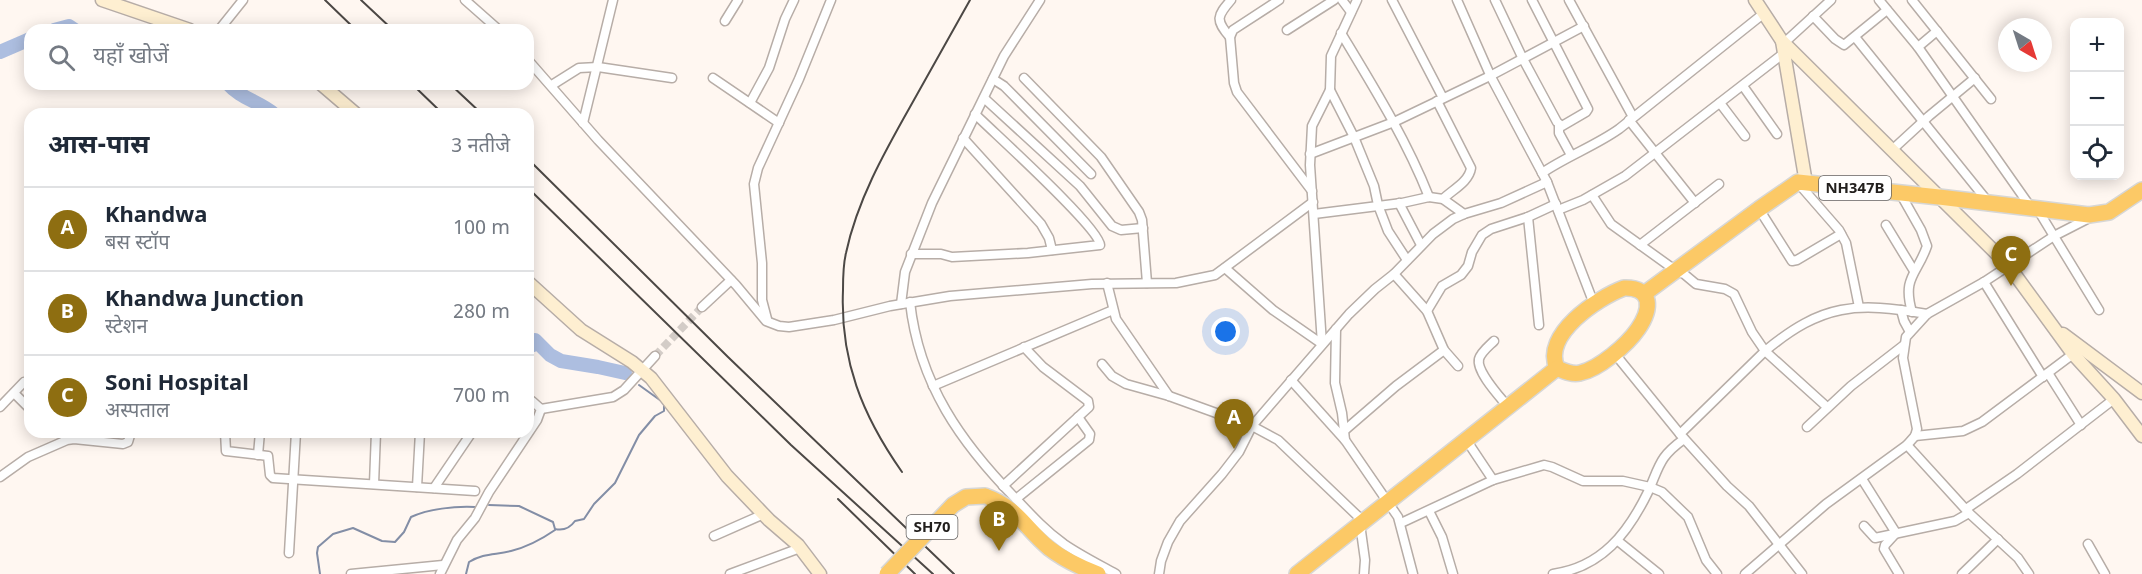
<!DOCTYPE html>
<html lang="hi">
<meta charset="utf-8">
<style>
:root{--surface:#fff;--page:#f6f6f7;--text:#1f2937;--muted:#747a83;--line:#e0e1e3;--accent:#8e6e11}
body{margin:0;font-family:Georgia,"Noto Sans Devanagari",serif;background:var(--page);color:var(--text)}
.controls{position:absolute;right:18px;top:18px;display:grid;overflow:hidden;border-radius:12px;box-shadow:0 3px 15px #0003}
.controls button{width:54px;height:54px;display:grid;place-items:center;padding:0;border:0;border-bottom:2px solid var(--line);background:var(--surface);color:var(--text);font:30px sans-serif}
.compass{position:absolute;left:1998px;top:18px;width:54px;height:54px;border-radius:50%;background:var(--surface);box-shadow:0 3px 15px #0003;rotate:141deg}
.you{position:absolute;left:1226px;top:332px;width:21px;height:21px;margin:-15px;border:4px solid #fff;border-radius:50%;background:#1a73e8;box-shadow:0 0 0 9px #1a73e833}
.badge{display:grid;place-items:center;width:39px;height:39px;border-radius:50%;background:var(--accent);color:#fff;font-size:20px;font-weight:700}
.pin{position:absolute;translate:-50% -50px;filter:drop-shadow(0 2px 3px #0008)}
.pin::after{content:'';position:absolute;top:32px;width:21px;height:18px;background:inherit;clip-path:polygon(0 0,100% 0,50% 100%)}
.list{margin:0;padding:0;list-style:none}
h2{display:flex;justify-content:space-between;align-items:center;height:78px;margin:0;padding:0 24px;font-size:26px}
h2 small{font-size:20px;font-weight:400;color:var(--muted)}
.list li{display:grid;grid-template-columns:39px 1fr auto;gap:18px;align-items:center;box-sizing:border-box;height:84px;padding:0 24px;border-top:2px solid var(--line)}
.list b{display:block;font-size:22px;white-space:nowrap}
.list p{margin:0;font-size:20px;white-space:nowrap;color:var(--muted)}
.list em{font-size:20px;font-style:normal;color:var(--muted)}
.icon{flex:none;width:33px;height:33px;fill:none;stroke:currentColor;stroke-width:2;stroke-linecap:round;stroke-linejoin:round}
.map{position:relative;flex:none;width:2142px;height:574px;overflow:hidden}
.search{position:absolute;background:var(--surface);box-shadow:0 3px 15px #0003;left:24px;top:24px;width:510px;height:66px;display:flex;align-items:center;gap:15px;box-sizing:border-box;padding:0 21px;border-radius:18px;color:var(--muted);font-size:22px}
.panel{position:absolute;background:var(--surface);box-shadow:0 3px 15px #0003;left:24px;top:108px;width:510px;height:330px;border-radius:18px}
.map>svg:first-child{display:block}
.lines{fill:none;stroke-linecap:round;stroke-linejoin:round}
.stream{stroke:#838ea6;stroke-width:2}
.river{stroke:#adbee0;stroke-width:14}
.street-tunnel{stroke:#d3ccc7;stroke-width:8;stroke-dasharray:8 4;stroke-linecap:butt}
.street-casing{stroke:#b7ada7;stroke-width:11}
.secondary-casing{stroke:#b7ada7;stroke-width:15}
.highway-casing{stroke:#d7d7d6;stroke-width:18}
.street{stroke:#fff;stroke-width:8}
.secondary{stroke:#feefd1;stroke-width:12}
.highway{stroke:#fcc966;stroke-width:15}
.rail{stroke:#4c4845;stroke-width:2}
.highway-bridge-casing{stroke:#d7d7d6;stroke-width:18;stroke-linecap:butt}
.highway-bridge{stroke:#fcc966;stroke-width:15}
.labels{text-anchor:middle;stroke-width:6;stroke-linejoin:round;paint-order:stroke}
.shield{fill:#fff;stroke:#646261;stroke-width:1.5}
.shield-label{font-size:15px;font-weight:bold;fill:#221f1d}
</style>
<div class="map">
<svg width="2142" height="574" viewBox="0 0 2142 574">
<rect width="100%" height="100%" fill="#fff7f1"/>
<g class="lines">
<g class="stream">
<path d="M489 505 519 506 553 522 555 529C564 531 570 528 575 521L584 519 594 504 615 483 639 435 655 416 664 411V403L639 385"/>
<path d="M320 574 317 553 318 547 333 534 353 528 382 541 395 542 404 532 411 517C429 509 454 506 475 507"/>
<path d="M466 574 469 562C484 553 495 555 511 551 527 547 542 539 555 530"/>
</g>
<g class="river">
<path d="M54 30 69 26 75 30"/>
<path d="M0 52 30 39"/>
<path d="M228 84C240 98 260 102 274 114"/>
<path d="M528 343 533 345 535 340 550 355 561 361 598 367 625 373"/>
</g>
<path class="street-tunnel" d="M655 356 702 307"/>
<g class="street-casing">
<g id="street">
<path d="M465 0 499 30"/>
<path d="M1279 0 1233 30 1230 37 1234 83 1237 92 1312 191"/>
<path d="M1342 0 1351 12"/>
<path d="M1392 0 1443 98"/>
<path d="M1457 0 1491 77 1547 182 1594 304"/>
<path d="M1495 0 1523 59 1557 122 1562 126 1586 112 1588 109 1532 0"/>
<path d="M1569 0 1633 117"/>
<path d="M1879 0 1918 47 2032 209"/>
<path d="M1912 0 1991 99"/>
<path d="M1813 16 1835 39 1844 45 1887 10"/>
<path d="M725 21 738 0"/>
<path d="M219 30 243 0"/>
<path d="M1287 30 1334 0"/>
<path d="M1341 33C1373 86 1406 139 1429 197"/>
<path d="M1230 37C1215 20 1217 16 1231 0"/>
<path d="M1855 37 1989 203"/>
<path d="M1784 43 1831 0"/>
<path d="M1918 47 1937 31"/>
<path d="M528 60 598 140 736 285 766 321 779 326 789 327 834 320 890 306 950 296 1092 284 1176 283 1215 275 1313 202"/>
<path d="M713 78 779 123"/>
<path d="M1024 78 1101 157 1139 212 1142 220 1147 283"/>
<path d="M993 79 1004 86 1091 174"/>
<path d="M552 85 579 68 598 67 672 78"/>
<path d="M1743 86 1777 134"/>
<path d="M1330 90 1354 137 1374 186 1378 205 1388 231 1407 260"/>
<path d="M984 98 1080 186 1112 226 1121 230 1143 228"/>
<path d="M1437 101 1471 168C1469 182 1452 190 1443 199"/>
<path d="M750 103 769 68 785 19 794 0"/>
<path d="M1720 103 1745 136"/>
<path d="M1629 120 1695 203"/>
<path d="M583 123 613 0"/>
<path d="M1559 126V133L1571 155"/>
<path d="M963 138 1041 224 1049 238 1052 250"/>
<path d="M1892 150 1929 116 1975 78"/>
<path d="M1310 154 1394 122 1490 76 1584 26"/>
<path d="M1542 173C1567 156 1595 146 1619 129L1763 14"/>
<path d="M1798 183 1839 230 1846 243 1859 307"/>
<path d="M1900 193 1921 230 1927 246C1917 275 1902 277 1912 312"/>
<path d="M1592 195 1611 224 1675 270 1684 274 1696 284 1725 289 1734 294 1752 332 1765 351 1827 407"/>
<path d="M1399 203 1421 245"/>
<path d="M1759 209 1792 261 1797 260 1841 234"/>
<path d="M1558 210 1583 200 1625 176 1784 53"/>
<path d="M2038 210 2099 310"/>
<path d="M1314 214 1402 203 1429 197 1443 199 1464 214"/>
<path d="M1528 217 1539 325"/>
<path d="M1886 225 1914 271"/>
<path d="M1640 245 1719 184"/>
<path d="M911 254H941L952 257 1028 253 1100 245C1099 227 994 133 975 114"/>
<path d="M1225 268 1273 310 1322 344"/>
<path d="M1394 274 1427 311 1444 350 1458 366"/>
<path d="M1984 282 2043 377"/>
<path d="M1107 283 1116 319 1169 396"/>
<path d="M910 302C919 384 961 443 1017 500 1032 516 1046 531 1064 544 1080 555 1098 564 1116 574"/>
<path d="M901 304 905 272 932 203 1004 56 1040 0"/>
<path d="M702 307 731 280"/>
<path d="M1901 310 1904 321 1910 332"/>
<path d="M1427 311 1442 286 1461 275 1468 266 1472 252 1482 235 1491 229 1528 217 1556 204"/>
<path d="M767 319 762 300V263L754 184 758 168 799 79 831 0"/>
<path d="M1336 329 1335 383 1342 413 1345 440 1398 517 1413 574"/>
<path d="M1494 341C1489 346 1481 352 1479 359 1476 372 1501 398 1509 408"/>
<path d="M1322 344 1310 165 1312 126 1330 90 1331 56 1357 0"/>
<path d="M1615 354 1680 434"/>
<path d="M1102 364 1112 376 1126 384 1169 396 1252 426 1278 440 1364 522"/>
<path d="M2048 373 2081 425"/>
<path d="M1291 380 1345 440"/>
<path d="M933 386 1113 310"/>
<path d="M14 393 30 409"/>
<path d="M0 407 24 382"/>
<path d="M541 409 613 397 624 390 655 356"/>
<path d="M1807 427 1851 386 1904 345"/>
<path d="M1345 430 1396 386 1444 350"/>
<path d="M225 432 226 451 268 456 270 475 273 478 475 491"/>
<path d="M1915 436 1963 431 1982 422 2073 354"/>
<path d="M1467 441 1493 480"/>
<path d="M1907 445 1969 513 2018 558 2029 574"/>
<path d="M258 455 260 432"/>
<path d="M0 477 28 457 67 440 74 439 123 444 128 442 131 432"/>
<path d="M1862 479 1896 533 1885 545 1884 549 1899 574"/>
<path d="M374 484 376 432"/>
<path d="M1003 486 1089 407 1088 401 1043 367 1024 347"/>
<path d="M417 487 420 432"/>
<path d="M434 488 472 432"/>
<path d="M1016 499 1089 440 1090 434 1078 417"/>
<path d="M1966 509 2017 474 2114 399"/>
<path d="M1429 511 1442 537 1453 574"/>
<path d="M1401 523 1493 480 1544 465 1552 467 1583 481H1623L1650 487 1662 492 1688 517 1706 560 1717 574"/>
<path d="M1360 524 1365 560 1364 574"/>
<path d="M1864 526 1875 538 1955 521 1969 513"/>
<path d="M714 536 764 514"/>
<path d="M1618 541 1659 574"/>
<path d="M2088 544 2105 574"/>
<path d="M289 553 296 432"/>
<path d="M351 574 443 565"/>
<path d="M440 574 457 540 475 518 489 492 537 420 541 409 532 401H528"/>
<path d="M730 574 800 548"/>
<path d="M1159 574 1161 561 1168 542 1180 521 1222 474 1239 452 1252 426 1349 314 1375 289 1394 274 1433 234 1453 219 1464 214 1501 203 1547 182"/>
<path d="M1553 574C1602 567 1628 533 1648 492 1660 465 1659 457 1684 439"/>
<path d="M1745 574 1826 504 1907 445 1915 436 1917 429 1903 358 1906 337 1927 314 1984 282 2054 236 2091 217"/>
<path d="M1802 574 1749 506 1727 486 1680 434 1765 351C1823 303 1856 302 1927 314"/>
<path d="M1962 574 1998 539"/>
</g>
</g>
<g class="secondary-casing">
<g id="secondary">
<path d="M102 0 190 30"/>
<path d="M1755 0 1782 41 2008 265 2073 354 2114 399 2142 436"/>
<path d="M1782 41 1806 183"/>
<path d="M321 84 356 114"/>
<path d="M528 282 581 330 632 362 651 378 727 476 769 520 798 545 820 574"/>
<path d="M2063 334 2142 393"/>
</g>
</g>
<g class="highway-casing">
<g id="highway">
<path d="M1624 288C1654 287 1651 310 1638 329 1627 345 1599 369 1580 373 1572 375 1564 371 1557 368 1542 335 1597 298 1624 288Z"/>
<path d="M1644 294 1759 209 1798 182 1939 197 2089 215 2109 212 2142 190"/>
<path d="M985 496C1017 507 1024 527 1049 548 1062 558 1082 568 1098 574"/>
<path d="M1297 574 1557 368"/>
</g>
</g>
<use href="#street" class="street"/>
<use href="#secondary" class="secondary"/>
<use href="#highway" class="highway"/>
<g class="rail">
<path d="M325 0 356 30"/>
<path d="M361 0 393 30"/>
<path d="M412 84 443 114"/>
<path d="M450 84 482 114"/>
<path d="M528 159 728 357 954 574"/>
<path d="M528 188 791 445 933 574"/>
<path d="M902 472C862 415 840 360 843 290 843 278 843 265 846 253 857 201 884 153 910 107 930 72 950 36 970 0"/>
<path d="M838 499 915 574"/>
</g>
<g class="highway-bridge-casing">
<path id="highway-bridge" d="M887 574 953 505 966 497 985 496"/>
</g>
<use href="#highway-bridge" class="highway-bridge"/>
</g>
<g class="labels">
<g class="shield">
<rect x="1819" y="176" width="72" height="24" rx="4.5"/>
<rect x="906.5" y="515" width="51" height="24" rx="4.5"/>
</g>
<g class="shield-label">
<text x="1855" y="193">NH347B</text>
<text x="932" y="532">SH70</text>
</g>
</g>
</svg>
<div class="controls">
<button>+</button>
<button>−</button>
<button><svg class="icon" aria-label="locate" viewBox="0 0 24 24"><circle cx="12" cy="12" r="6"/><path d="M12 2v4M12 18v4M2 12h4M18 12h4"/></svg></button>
</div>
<svg class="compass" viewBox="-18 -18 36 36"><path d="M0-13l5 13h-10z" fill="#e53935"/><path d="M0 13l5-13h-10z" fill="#747a83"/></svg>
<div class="you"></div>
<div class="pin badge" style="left:1234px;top:449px">A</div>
<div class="pin badge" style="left:999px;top:551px">B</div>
<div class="pin badge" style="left:2011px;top:286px">C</div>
<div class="search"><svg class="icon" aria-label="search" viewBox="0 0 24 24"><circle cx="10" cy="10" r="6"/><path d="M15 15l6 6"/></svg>यहाँ खोजें</div>
<section class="panel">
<h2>आस-पास<small>3 नतीजे</small></h2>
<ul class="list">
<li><span class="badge">A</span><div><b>Khandwa</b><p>बस स्टॉप</p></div><em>100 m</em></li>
<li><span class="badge">B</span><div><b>Khandwa Junction</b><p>स्टेशन</p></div><em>280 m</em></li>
<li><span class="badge">C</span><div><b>Soni Hospital</b><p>अस्पताल</p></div><em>700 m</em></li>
</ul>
</section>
</div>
